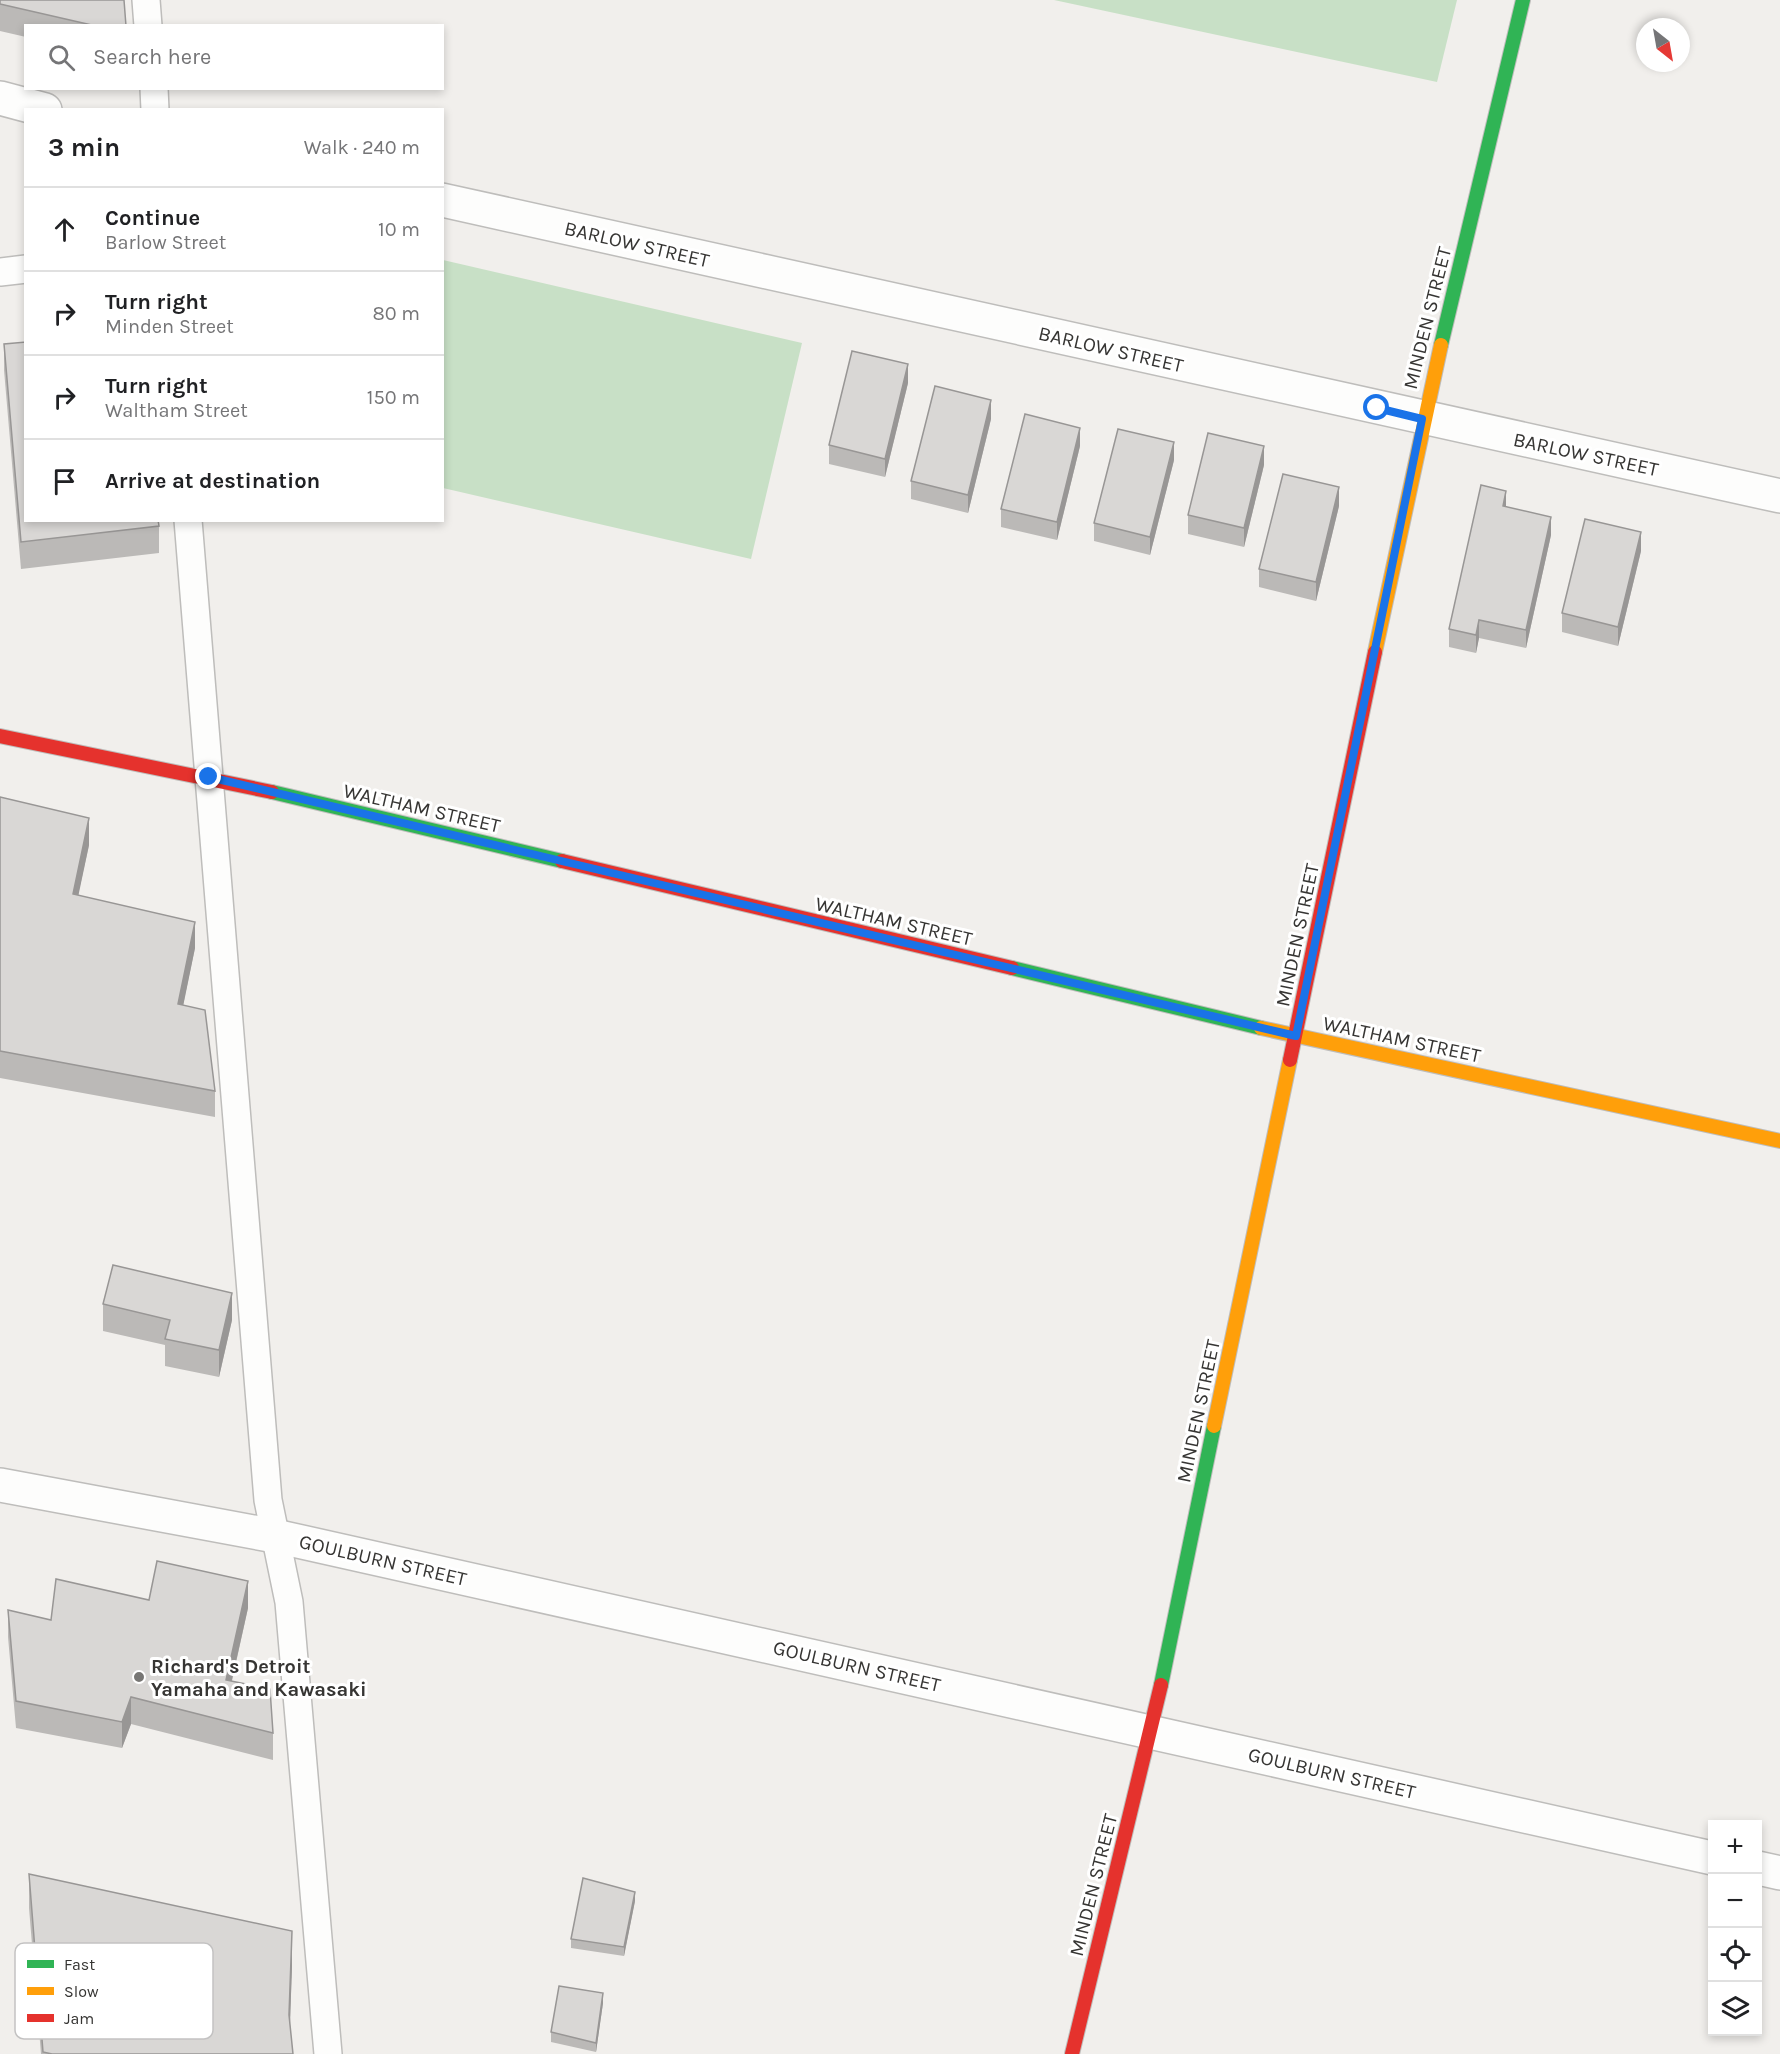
<!DOCTYPE html>
<meta charset="utf-8">
<style>
:root{--surface:#fff;--page:#f2f2f2;--text:#202124;--muted:#757577;--line:#e0e0e0}
body{margin:0;font-family:Karla,sans-serif;background:var(--page);color:var(--text)}
.controls{position:absolute;right:18px;bottom:18px;display:grid;overflow:hidden;border-radius:0px;box-shadow:0 3px 9px #0003}
.controls button{width:54px;height:54px;display:grid;place-items:center;padding:0;border:0;border-bottom:2px solid var(--line);background:var(--surface);color:var(--text);font:30px sans-serif}
.compass{position:absolute;left:1636px;top:18px;width:54px;height:54px;border-radius:50%;background:var(--surface);box-shadow:0 3px 9px #0003;rotate:149deg}
.stop{position:absolute;width:18px;height:18px;margin:-14px;border:4px solid #1a73e8;border-radius:50%;background:#fff}
.stop.end{background:#1a73e8;border-color:#fff;box-shadow:0 2px 6px #0008}
.list{margin:0;padding:0;list-style:none}
h2{display:flex;justify-content:space-between;align-items:center;height:78px;margin:0;padding:0 24px;font-size:26px}
h2 small{font-size:20px;font-weight:400;color:var(--muted)}
.list li{display:grid;grid-template-columns:39px 1fr auto;gap:18px;align-items:center;box-sizing:border-box;height:84px;padding:0 24px;border-top:2px solid var(--line)}
.list b{display:block;font-size:22px;white-space:nowrap}
.list p{margin:0;font-size:20px;white-space:nowrap;color:var(--muted)}
.list em{font-size:20px;font-style:normal;color:var(--muted)}
.icon{flex:none;width:33px;height:33px;fill:none;stroke:currentColor;stroke-width:2;stroke-linecap:round;stroke-linejoin:round}
.map{position:relative;flex:none;width:1780px;height:2054px;overflow:hidden}
.search{position:absolute;background:var(--surface);box-shadow:0 3px 9px #0003;left:24px;top:24px;width:420px;height:66px;display:flex;align-items:center;gap:15px;box-sizing:border-box;padding:0 21px;border-radius:0px;color:var(--muted);font-size:22px}
.panel{position:absolute;background:var(--surface);box-shadow:0 3px 9px #0003;left:24px;top:108px;width:420px;height:414px;border-radius:0px}
.map>svg:first-child{display:block}
.green{fill:#c8e0c6}
.lines{fill:none;stroke-linecap:round;stroke-linejoin:round}
.lane-casing{stroke:#bebdbb;stroke-width:30}
.street-casing{stroke:#bebdbb;stroke-width:36}
.fast-casing{stroke:#bebdbb;stroke-width:16}
.slow-casing{stroke:#bebdbb;stroke-width:16}
.jam-casing{stroke:#bebdbb;stroke-width:16}
.lane{stroke:#fdfdfc;stroke-width:27}
.street{stroke:#fdfdfc;stroke-width:33}
.fast{stroke:#30b455;stroke-width:14}
.slow{stroke:#ff9f0a;stroke-width:14}
.jam{stroke:#e5322d;stroke-width:14}
.wall{fill:#bbb9b7}
.shaded-wall{fill:#989695}
.building{fill:#d9d7d5;stroke:#989695;stroke-width:1.5}
.route{stroke:#1a73e8;stroke-width:8}
.poi-dot{fill:#777674;stroke:#fff;stroke-width:2}
.labels{text-anchor:middle;stroke-width:6;stroke-linejoin:round;paint-order:stroke}
.street-label{font-size:20px;fill:#363533;stroke:#fff}
.poi-label{font-size:20px;font-weight:bold;fill:#363533;stroke:#fff;text-anchor:start}
.key{fill:#fff;stroke:#c3c2c2;stroke-width:1.5}
.key-label{font-size:16px;fill:#363533}
</style>
<div class="map">
<svg width="1780" height="2054" viewBox="0 0 1780 2054">
<rect width="100%" height="100%" fill="#f1efec"/>
<g class="green">
<path d="M1054 0H1457L1437 82Z"/>
<path d="M443 260 802 343 751 559 443 488Z"/>
</g>
<g class="lines">
<g class="lane-casing">
<g id="lane">
<path d="M146 0 148 26"/>
<path d="M154 88 155 110"/>
<path d="M0 272 26 269"/>
<path d="M188 520 268 1500 289 1602 328 2054"/>
</g>
</g>
<g class="street-casing">
<g id="street">
<path d="M0 98 45 110"/>
<path d="M442 200 1780 496"/>
<path d="M0 1485 275 1536 1712 1858"/>
<path d="M1758 1868 1780 1873"/>
</g>
</g>
<g class="fast-casing">
<g id="fast">
<path d="M1441 345 1523 0"/>
<path d="M272 792 562 861"/>
<path d="M1012 968 1261 1028"/>
<path d="M1161 1685 1214 1426"/>
</g>
</g>
<g class="slow-casing">
<g id="slow">
<path d="M1375 652 1441 345"/>
<path d="M1261 1028 1780 1141"/>
<path d="M1214 1426 1290 1060"/>
</g>
</g>
<g class="jam-casing">
<g id="jam">
<path d="M0 736 272 792"/>
<path d="M562 861 1012 968"/>
<path d="M1290 1060 1375 652"/>
<path d="M1072 2054 1161 1685"/>
</g>
</g>
<use href="#lane" class="lane"/>
<use href="#street" class="street"/>
<use href="#fast" class="fast"/>
<use href="#slow" class="slow"/>
<use href="#jam" class="jam"/>
</g>
<g class="wall">
<path d="M0 0 126 26H26V37L0 31Z"/>
<path d="M4 344 159 526V553L21 569 4 370Z"/>
<path d="M908 383 885 477 829 464V445Z"/>
<path d="M991 419 968 513 911 499V481Z"/>
<path d="M1080 446 1057 540 1001 527V509Z"/>
<path d="M1174 460 1150 555 1094 541V523Z"/>
<path d="M1264 465 1244 547 1188 534V515Z"/>
<path d="M1339 506 1316 601 1259 587V569Z"/>
<path d="M1506 506 1551 535 1526 648 1479 638 1476 653 1449 647V629Z"/>
<path d="M1641 551 1618 646 1562 632V613Z"/>
<path d="M0 797 89 845 78 895 195 948 183 1005 215 1091V1117L0 1078Z"/>
<path d="M103 1304 232 1320 219 1377 165 1366V1345L103 1331Z"/>
<path d="M149 1600 248 1608 232 1681 273 1733V1760L131 1724 122 1748 16 1728 8 1637V1610L51 1620Z"/>
<path d="M29 1874 292 1966 290 2025 293 2054H41L29 1908Z"/>
<path d="M635 1901 624 1956 571 1948V1939Z"/>
<path d="M603 2003 596 2052 551 2042V2032Z"/>
</g>
<g class="shaded-wall">
<path d="M908 364V383L885 477V459Z"/>
<path d="M991 400V419L968 513V495Z"/>
<path d="M1080 428V446L1057 540V522Z"/>
<path d="M1174 442V460L1150 555V537Z"/>
<path d="M1264 446V465L1244 547V528Z"/>
<path d="M1339 487V506L1316 601V582Z"/>
<path d="M1506 491V509L1503 506Z"/>
<path d="M1551 517V535L1526 648V630Z"/>
<path d="M1641 532V551L1618 646V627Z"/>
<path d="M1479 620V638L1476 653V635Z"/>
<path d="M89 818V845L73 921V894Z"/>
<path d="M195 922V948L178 1031V1004Z"/>
<path d="M232 1293V1320L219 1377V1350Z"/>
<path d="M248 1581V1608L226 1706V1680Z"/>
<path d="M131 1697V1724L122 1748V1722Z"/>
<path d="M635 1892V1901L624 1956V1947Z"/>
<path d="M292 1931V1966L289 2049V2015Z"/>
<path d="M603 1993V2003L596 2052V2043Z"/>
</g>
<g class="building">
<path d="M0 0H124L126 26H96L0 4Z"/>
<path d="M26 342V520H158L159 526 21 542 4 344Z"/>
<path d="M852 351 908 364 885 459 829 445Z"/>
<path d="M935 386 991 400 968 495 911 481Z"/>
<path d="M1025 414 1080 428 1057 522 1001 509Z"/>
<path d="M1118 429 1174 442 1150 537 1094 523Z"/>
<path d="M1208 433 1264 446 1244 528 1188 515Z"/>
<path d="M1283 474 1339 487 1316 582 1259 569Z"/>
<path d="M1481 485 1506 491 1503 506 1551 517 1526 630 1479 620 1476 635 1449 629Z"/>
<path d="M1585 519 1641 532 1618 627 1562 613Z"/>
<path d="M0 797 89 818 73 894 195 922 178 1004 205 1010 215 1091 0 1051Z"/>
<path d="M113 1265 232 1293 219 1350 165 1339 170 1320 103 1304Z"/>
<path d="M157 1561 248 1581 226 1680 270 1689 273 1733 131 1697 122 1722 16 1701 8 1610 51 1620 56 1579 149 1600Z"/>
<path d="M29 1874 292 1931 289 2015 293 2054H52L43 2052Z"/>
<path d="M583 1878 635 1892 624 1947 571 1939Z"/>
<path d="M559 1986 603 1993 596 2043 551 2032Z"/>
</g>
<g class="lines">
<path class="route" d="M209 777 1296 1036 1422 419 1377 408"/>
</g>
<circle class="poi-dot" cx="139" cy="1677" r="6"/>
<g class="labels">
<g class="street-label">
<text transform="translate(637 244) rotate(13)" y="7">BARLOW STREET</text>
<text transform="translate(1427 318) rotate(-76)" y="7">MINDEN STREET</text>
<text transform="translate(1111 349) rotate(13)" y="7">BARLOW STREET</text>
<text transform="translate(1586 454) rotate(12)" y="7">BARLOW STREET</text>
<text transform="translate(422 808) rotate(13)" y="7">WALTHAM STREET</text>
<text transform="translate(894 921) rotate(13)" y="7">WALTHAM STREET</text>
<text transform="translate(1297 935) rotate(-78)" y="7">MINDEN STREET</text>
<text transform="translate(1402 1039) rotate(12)" y="7">WALTHAM STREET</text>
<text transform="translate(1198 1411) rotate(-78)" y="7">MINDEN STREET</text>
<text transform="translate(383 1560) rotate(13)" y="7">GOULBURN STREET</text>
<text transform="translate(857 1666) rotate(13)" y="7">GOULBURN STREET</text>
<text transform="translate(1332 1773) rotate(13)" y="7">GOULBURN STREET</text>
<text transform="translate(1093 1885) rotate(-76)" y="7">MINDEN STREET</text>
</g>
<g class="poi-label">
<text x="151" y="1673">Richard's Detroit<tspan x="151" dy="23">Yamaha and Kawasaki</tspan></text>
</g>
</g>
<rect x="15" y="1943" width="198" height="96" rx="9" class="key"/>
<rect x="27" y="1960" width="27" height="8" fill="#30b455"/>
<rect x="27" y="1987" width="27" height="8" fill="#ff9f0a"/>
<rect x="27" y="2014" width="27" height="8" fill="#e5322d"/>
<g class="key-label">
<text x="64" y="1970">Fast</text>
<text x="64" y="1997">Slow</text>
<text x="64" y="2024">Jam</text>
</g>
</svg>
<div class="controls">
<button>+</button>
<button>−</button>
<button><svg class="icon" aria-label="locate" viewBox="0 0 24 24"><circle cx="12" cy="12" r="6"/><path d="M12 2v4M12 18v4M2 12h4M18 12h4"/></svg></button>
<button><svg class="icon" aria-label="layers" viewBox="0 0 24 24"><path d="M12 4l9 5-9 5-9-5zM3 14l9 5 9-5"/></svg></button>
</div>
<svg class="compass" viewBox="-18 -18 36 36"><path d="M0-13l5 13h-10z" fill="#e53935"/><path d="M0 13l5-13h-10z" fill="#757577"/></svg>
<div class="stop" style="left:1377px;top:408px"></div>
<div class="stop end" style="left:209px;top:777px"></div>
<div class="search"><svg class="icon" aria-label="search" viewBox="0 0 24 24"><circle cx="10" cy="10" r="6"/><path d="M15 15l6 6"/></svg>Search here</div>
<section class="panel">
<h2>3 min<small>Walk · 240 m</small></h2>
<ul class="list">
<li><svg class="icon" aria-label="ahead" viewBox="0 0 24 24"><path d="M12 20V5M6 11l6-6 6 6"/></svg><div><b>Continue</b><p>Barlow Street</p></div><em>10 m</em></li>
<li><svg class="icon" aria-label="right" viewBox="0 0 24 24"><path d="M7 20v-9h11M14 6l5 5-5 5"/></svg><div><b>Turn right</b><p>Minden Street</p></div><em>80 m</em></li>
<li><svg class="icon" aria-label="right" viewBox="0 0 24 24"><path d="M7 20v-9h11M14 6l5 5-5 5"/></svg><div><b>Turn right</b><p>Waltham Street</p></div><em>150 m</em></li>
<li><svg class="icon" aria-label="arrive" viewBox="0 0 24 24"><path d="M6 21V4h12l-3 4 3 4H6"/></svg><div><b>Arrive at destination</b></div></li>
</ul>
</section>
</div>
